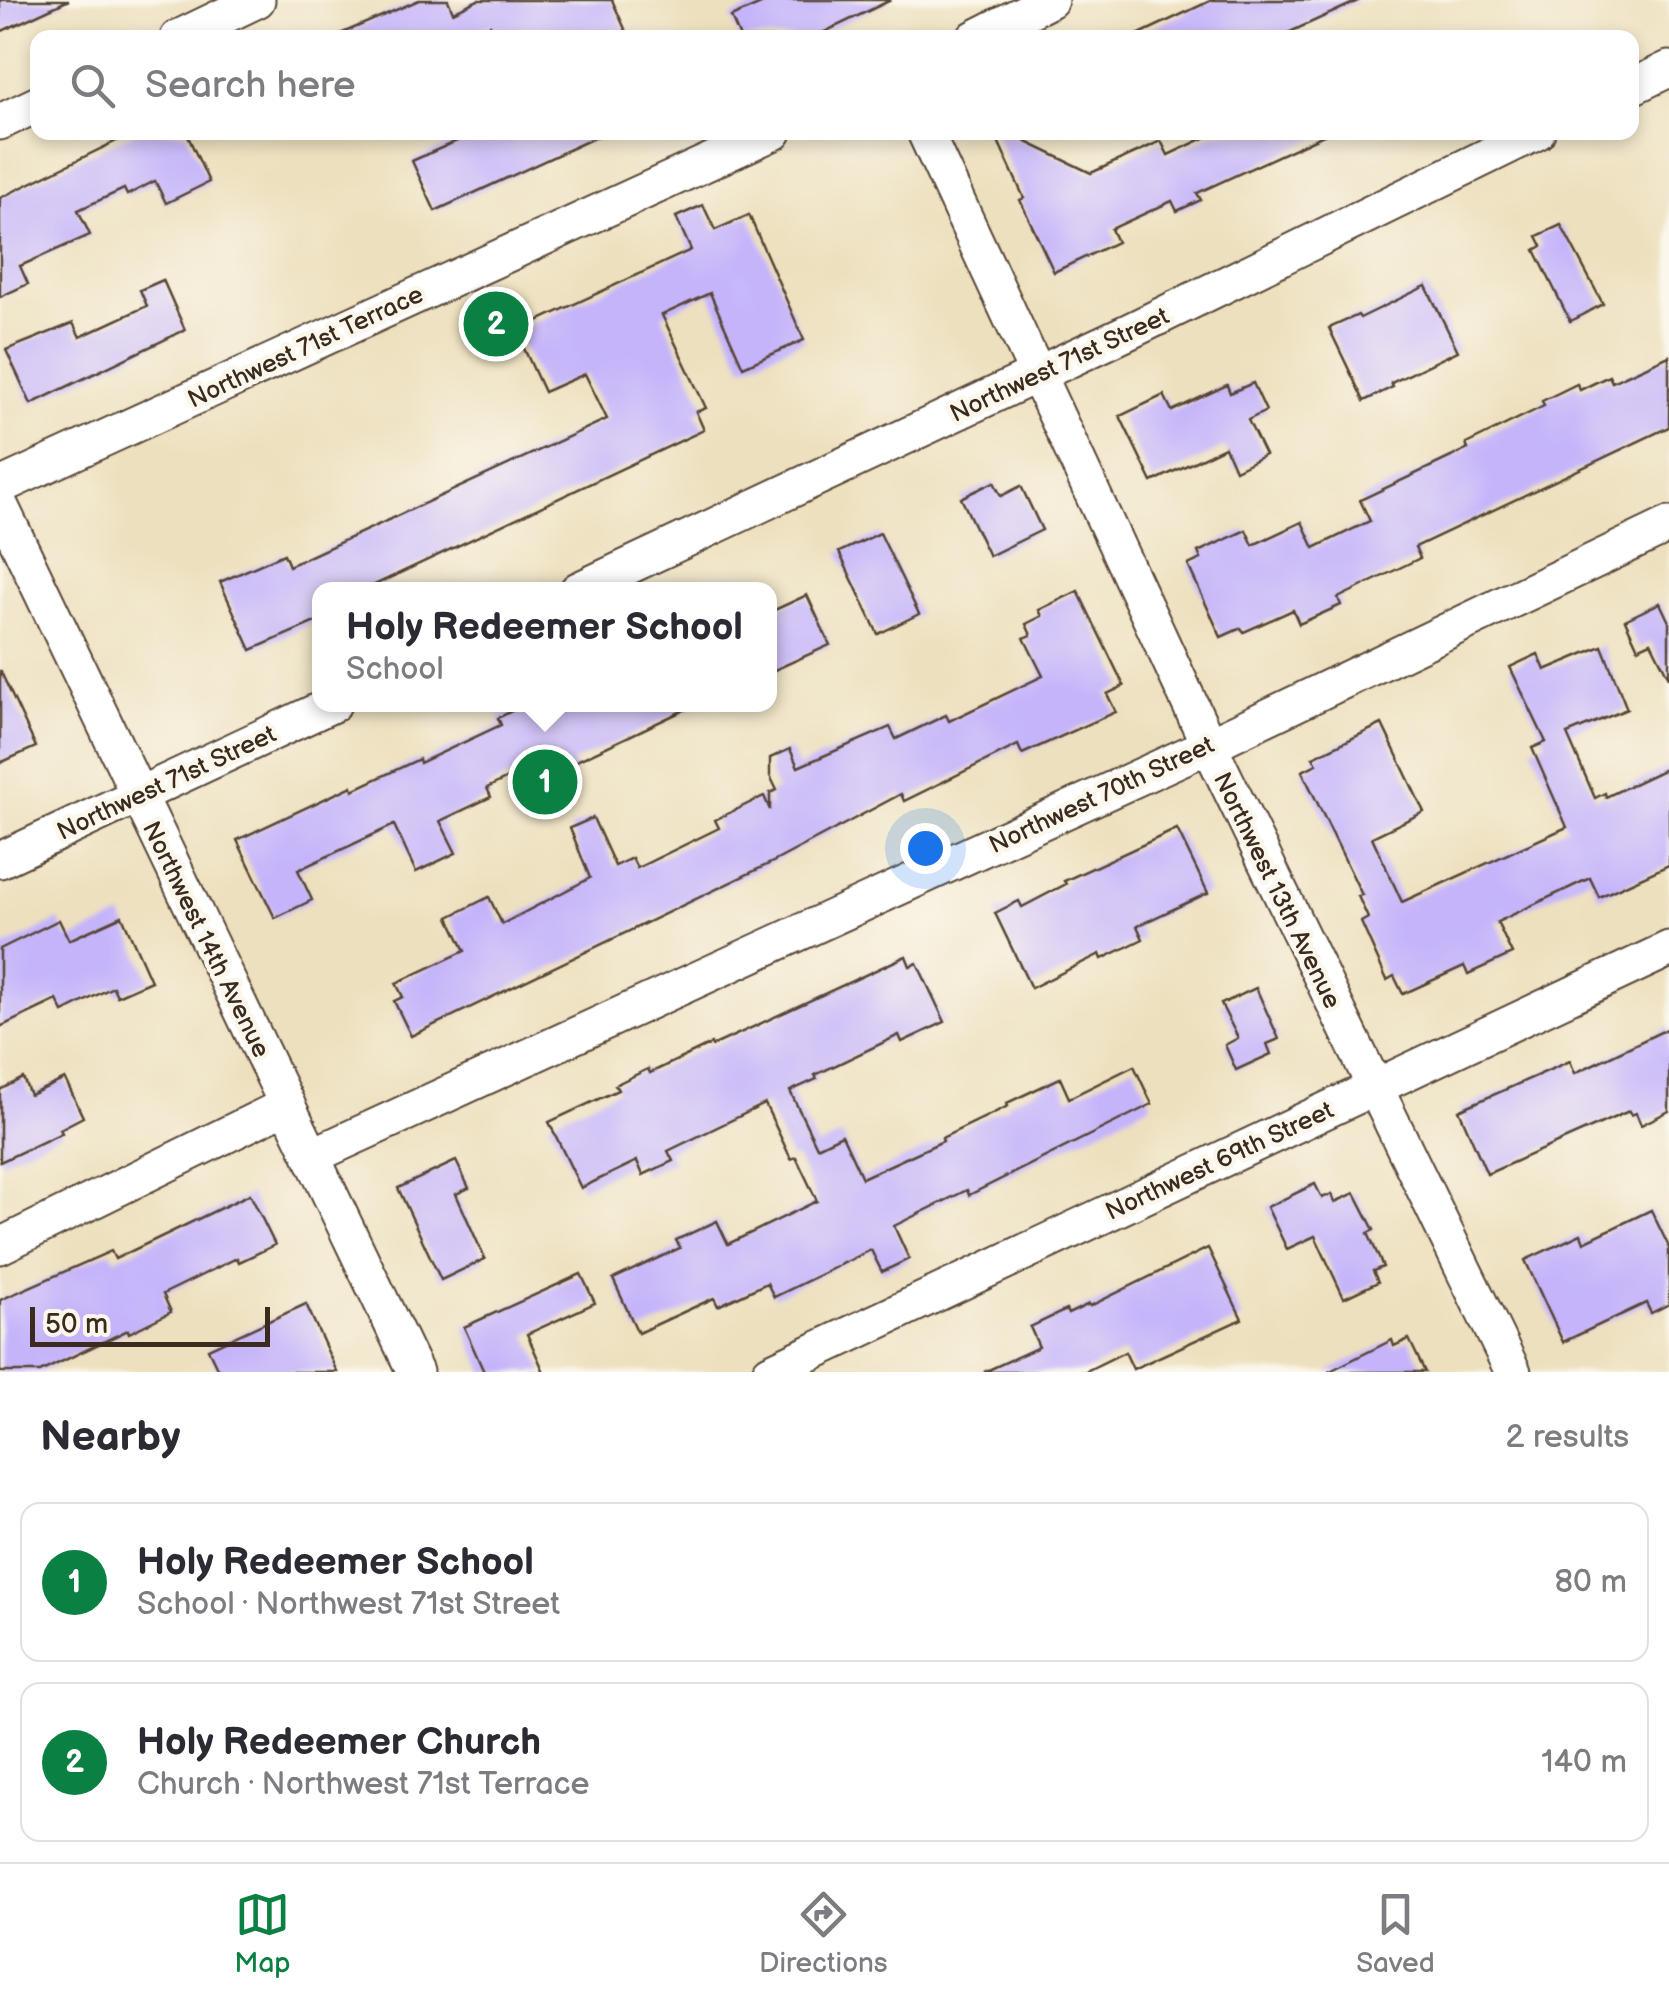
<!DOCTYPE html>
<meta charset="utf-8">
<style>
:root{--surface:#fff;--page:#f2f2f3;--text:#2b2b33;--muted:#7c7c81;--line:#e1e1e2;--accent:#0b8043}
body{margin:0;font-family:"Balsamiq Sans",sans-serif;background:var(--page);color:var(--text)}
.scale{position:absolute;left:30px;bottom:25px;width:240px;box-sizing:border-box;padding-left:10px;border:5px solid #3b2a1e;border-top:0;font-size:28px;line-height:35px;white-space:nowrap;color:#3b2a1e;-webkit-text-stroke:8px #fbf7ec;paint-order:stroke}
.you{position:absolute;left:925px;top:848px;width:35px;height:35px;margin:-25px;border:8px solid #fff;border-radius:50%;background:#1a73e8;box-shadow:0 0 0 15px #1a73e833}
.badge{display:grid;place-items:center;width:65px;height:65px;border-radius:50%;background:var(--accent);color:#fff;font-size:32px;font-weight:700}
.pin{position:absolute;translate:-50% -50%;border:5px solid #fff;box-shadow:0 2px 10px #0006}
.popup{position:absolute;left:312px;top:582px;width:465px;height:130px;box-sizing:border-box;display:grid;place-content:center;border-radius:20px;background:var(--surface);filter:drop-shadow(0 2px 8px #0005);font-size:32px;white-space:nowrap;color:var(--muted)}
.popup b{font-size:38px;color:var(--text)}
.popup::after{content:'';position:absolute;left:50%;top:100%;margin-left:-20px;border:20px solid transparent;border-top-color:var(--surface)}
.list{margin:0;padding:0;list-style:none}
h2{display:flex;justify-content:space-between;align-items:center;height:130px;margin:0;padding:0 40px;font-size:42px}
h2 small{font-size:32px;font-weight:400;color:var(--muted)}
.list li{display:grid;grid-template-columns:65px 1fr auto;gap:30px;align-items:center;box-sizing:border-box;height:160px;margin:0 20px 20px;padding:0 20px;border:2px solid var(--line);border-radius:20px}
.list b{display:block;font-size:38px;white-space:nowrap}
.list p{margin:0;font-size:32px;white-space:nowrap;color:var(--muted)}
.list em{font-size:32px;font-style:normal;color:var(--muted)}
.icon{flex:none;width:55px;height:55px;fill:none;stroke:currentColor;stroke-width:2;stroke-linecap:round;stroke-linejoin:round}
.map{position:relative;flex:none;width:1669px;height:1372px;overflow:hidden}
.search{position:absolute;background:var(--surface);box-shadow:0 5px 15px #0003;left:30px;right:30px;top:30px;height:110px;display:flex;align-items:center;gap:25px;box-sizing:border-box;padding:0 35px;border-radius:20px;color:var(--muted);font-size:38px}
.sheet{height:490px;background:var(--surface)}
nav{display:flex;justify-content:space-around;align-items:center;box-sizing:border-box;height:140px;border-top:2px solid var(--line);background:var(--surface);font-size:28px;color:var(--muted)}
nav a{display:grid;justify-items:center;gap:5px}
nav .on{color:var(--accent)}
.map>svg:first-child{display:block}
.building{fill:#c5b4fa}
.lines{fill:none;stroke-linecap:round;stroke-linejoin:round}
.minor-casing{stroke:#564536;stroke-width:39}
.minor{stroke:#fff;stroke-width:35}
.labels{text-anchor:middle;stroke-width:9;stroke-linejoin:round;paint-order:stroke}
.street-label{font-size:25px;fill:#3b2a1e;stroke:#fbf7ec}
</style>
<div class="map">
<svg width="1669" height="1372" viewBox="0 0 1669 1372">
<rect width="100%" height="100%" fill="#fbf7ec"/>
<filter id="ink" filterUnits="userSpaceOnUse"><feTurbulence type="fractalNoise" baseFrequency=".01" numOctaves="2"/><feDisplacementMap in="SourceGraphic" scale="20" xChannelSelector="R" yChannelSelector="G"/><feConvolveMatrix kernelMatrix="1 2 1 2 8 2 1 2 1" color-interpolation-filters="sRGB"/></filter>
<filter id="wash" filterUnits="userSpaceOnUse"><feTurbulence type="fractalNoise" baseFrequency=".0048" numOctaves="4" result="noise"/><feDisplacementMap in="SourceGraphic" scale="40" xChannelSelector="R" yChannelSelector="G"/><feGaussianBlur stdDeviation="2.25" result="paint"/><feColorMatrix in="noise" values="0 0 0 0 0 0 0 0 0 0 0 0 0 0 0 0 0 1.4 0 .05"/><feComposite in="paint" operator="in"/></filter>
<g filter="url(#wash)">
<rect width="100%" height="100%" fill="#ede0be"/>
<g id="blocks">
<g class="building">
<path d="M0 0H69L0 32Z"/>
<path d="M419 0H448L453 12 478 0H612L629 38H495L490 25 464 38H331Z"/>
<path d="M770 0H891L812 38H740L731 17Z"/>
<path d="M1212 0H1360L1277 38H1131Z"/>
<path d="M135 132H186L209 182 166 203 155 181 127 195 124 189 78 210 90 235 20 266 28 284 0 297V198Z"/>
<path d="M477 132H607L435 211 412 161Z"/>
<path d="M994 132H1006L1091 173 1161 141 1168 155 1217 132H1330L1197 193 1201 200 1177 211 1172 201 1111 229 1117 242 1054 272 1020 200 1024 198Z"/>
<path d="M703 205 715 230 749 215 804 340 743 367 710 293 662 315 706 408 696 412 704 430 364 590H320V620L251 650 220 582 284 554 289 566 607 419 585 374 544 392 516 331 691 250 676 217Z"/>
<path d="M1561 225 1603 304 1570 321 1535 250 1542 246 1537 236Z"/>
<path d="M163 280 185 330 31 404 6 350 73 323 80 337 147 306 140 290Z"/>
<path d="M1426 286 1458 351 1391 383 1393 387 1364 401 1329 328 1358 315 1360 318Z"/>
<path d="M1669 356V427L1415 547 1420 558 1338 598 1341 605 1299 624 1293 610 1244 632 1241 628 1221 637 1188 565 1201 559 1198 552 1246 530 1253 545 1302 522 1314 548 1370 521 1360 500 1468 449 1466 444 1544 406 1542 401 1577 384 1580 390 1609 376 1612 382Z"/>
<path d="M1253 383 1266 411 1248 420 1265 455 1235 470 1225 447 1152 482 1120 416 1164 395 1172 411 1227 385 1230 393Z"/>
<path d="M994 482 1001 496 1021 486 1042 530 989 556 961 498Z"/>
<path d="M880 533 919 614 878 634 839 552Z"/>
<path d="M1078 591 1124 686 1107 694 1116 712 1022 754 1018 745 904 801 901 794 773 862 411 1036 394 1001 403 997 396 983 465 951 449 917 489 897 502 924 590 878 570 828 593 818 615 866 632 858 637 868 719 828 715 820 764 796 770 810V793L777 790 770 776V758L790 749 798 767 890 727 896 739 946 715 949 721 1043 676 1024 638 1031 635 1026 624 1042 616 1039 610Z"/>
<path d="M807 595 830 645 770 672V612Z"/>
<path d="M1660 603 1669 622V678L1651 642 1638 648 1625 620Z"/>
<path d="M1602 646 1627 709 1567 734 1595 798 1605 793 1606 797 1669 767V865L1599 897 1590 878 1497 922 1512 954 1468 974 1464 966 1403 994 1394 976 1387 980 1361 922 1368 918 1358 896 1362 895 1302 771 1317 764 1313 757 1382 724 1424 812 1372 837 1402 902 1567 827 1532 748 1546 742 1510 667 1538 654 1545 670Z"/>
<path d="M0 670 36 747 0 763Z"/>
<path d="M526 704H697L572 763 576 771 548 783 538 763 487 788 491 797 440 821 456 853 416 872 394 825 298 870 312 900 275 918 237 840 352 786 353 790 419 759 420 763 501 725 498 718Z"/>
<path d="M1177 829 1208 893 1137 926 1143 939 1102 959 1100 954 1031 988 995 913 1019 901 1022 907 1066 884 1064 881Z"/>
<path d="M122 916 151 981 117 996 113 987 63 1012 57 1000 0 1027V949L59 920 69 940Z"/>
<path d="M906 956 910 966 917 963 945 1022 902 1042 899 1035 815 1075 817 1079 790 1091 817 1147 842 1135 862 1178 943 1141 942 1138 1008 1106 1007 1103 1060 1078 1069 1098 1134 1066 1152 1104 969 1195 967 1190 894 1226 909 1259 882 1272 871 1250 774 1297 767 1283 718 1306 714 1298 638 1333 613 1279 680 1248 676 1240 717 1221 728 1244 817 1201 796 1157 791 1159 765 1104 668 1151 673 1161 643 1175 637 1161 581 1188 549 1122 618 1090 615 1085 648 1069 650 1073 711 1044 712 1046Z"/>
<path d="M1256 988 1279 1039 1267 1044 1271 1054 1236 1070 1225 1045 1238 1038 1221 1004Z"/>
<path d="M1669 1028V1111L1641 1125 1636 1113 1631 1115 1629 1111 1487 1174 1459 1110 1570 1061 1575 1073Z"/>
<path d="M23 1078 30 1095 65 1079 83 1117 60 1129 62 1133 0 1162V1090Z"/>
<path d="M456 1161 469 1188 456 1194 485 1259 441 1280 398 1188Z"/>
<path d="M1315 1184 1322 1198 1332 1194 1335 1202 1355 1193 1374 1230 1368 1233 1383 1267 1373 1271 1378 1282 1344 1298 1315 1236 1287 1249 1267 1207Z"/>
<path d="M250 1194 275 1245 239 1262 237 1258 163 1294 171 1312 129 1333 128 1330 40 1372H0V1300L111 1251 115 1259Z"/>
<path d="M1651 1210 1669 1247V1304L1651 1313 1646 1303 1563 1342 1525 1260 1581 1234 1584 1242Z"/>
<path d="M1208 1248 1242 1319 1133 1369 1125 1352 1084 1372H984L1039 1347 1030 1327 1066 1310 1068 1314 1089 1304 1090 1306Z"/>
<path d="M581 1274 595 1303 527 1334 544 1372H484L464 1327Z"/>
<path d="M306 1304 337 1372H219L208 1349Z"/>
<path d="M1409 1339 1425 1372H1328L1392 1340 1394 1346Z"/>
</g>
</g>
</g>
<g filter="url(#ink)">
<use href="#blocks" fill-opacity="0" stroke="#564536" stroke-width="2.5"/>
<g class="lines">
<g class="minor-casing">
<g id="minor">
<path d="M178 38 257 0"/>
<path d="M975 38 1050 0"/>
<path d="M1632 87 1669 69"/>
<path d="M0 122 38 104"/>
<path d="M925 132 1209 745 1513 1372"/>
<path d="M0 486 774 132"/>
<path d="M0 505 415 1372"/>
<path d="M578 590 1132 330 1537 132"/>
<path d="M0 860 333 704"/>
<path d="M312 1156 1209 745 1669 525"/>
<path d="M0 1246 287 1105"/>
<path d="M770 1372 1669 949"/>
</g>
</g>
<use href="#minor" class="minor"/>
</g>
</g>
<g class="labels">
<g class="street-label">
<text transform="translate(305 346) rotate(-25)" y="9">Northwest 71st Terrace</text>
<text transform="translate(1059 364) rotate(-25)" y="9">Northwest 71st Street</text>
<text transform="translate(166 782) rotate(-25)" y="9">Northwest 71st Street</text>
<text transform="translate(1101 794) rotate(-25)" y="9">Northwest 70th Street</text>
<text transform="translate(1278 890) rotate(64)" y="9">Northwest 13th Avenue</text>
<text transform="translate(207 939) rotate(64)" y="9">Northwest 14th Avenue</text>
<text transform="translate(1219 1160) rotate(-25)" y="9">Northwest 69th Street</text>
</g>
</g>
</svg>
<div class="scale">50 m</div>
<div class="you"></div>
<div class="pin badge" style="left:545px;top:782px">1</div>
<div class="popup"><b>Holy Redeemer School</b>School</div>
<div class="pin badge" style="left:496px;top:324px">2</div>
<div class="search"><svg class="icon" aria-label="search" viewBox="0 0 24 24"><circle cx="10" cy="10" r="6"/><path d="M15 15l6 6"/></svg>Search here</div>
</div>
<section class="sheet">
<h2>Nearby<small>2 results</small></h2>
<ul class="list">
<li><span class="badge">1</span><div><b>Holy Redeemer School</b><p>School · Northwest 71st Street</p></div><em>80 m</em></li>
<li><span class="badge">2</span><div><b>Holy Redeemer Church</b><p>Church · Northwest 71st Terrace</p></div><em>140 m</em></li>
</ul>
</section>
<nav>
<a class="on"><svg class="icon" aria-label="map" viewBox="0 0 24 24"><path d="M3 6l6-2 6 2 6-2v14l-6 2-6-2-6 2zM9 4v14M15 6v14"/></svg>Map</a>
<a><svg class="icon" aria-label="directions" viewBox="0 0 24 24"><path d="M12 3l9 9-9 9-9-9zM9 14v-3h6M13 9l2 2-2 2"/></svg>Directions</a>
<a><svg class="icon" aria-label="saved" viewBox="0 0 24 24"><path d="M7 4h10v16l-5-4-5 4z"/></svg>Saved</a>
</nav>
